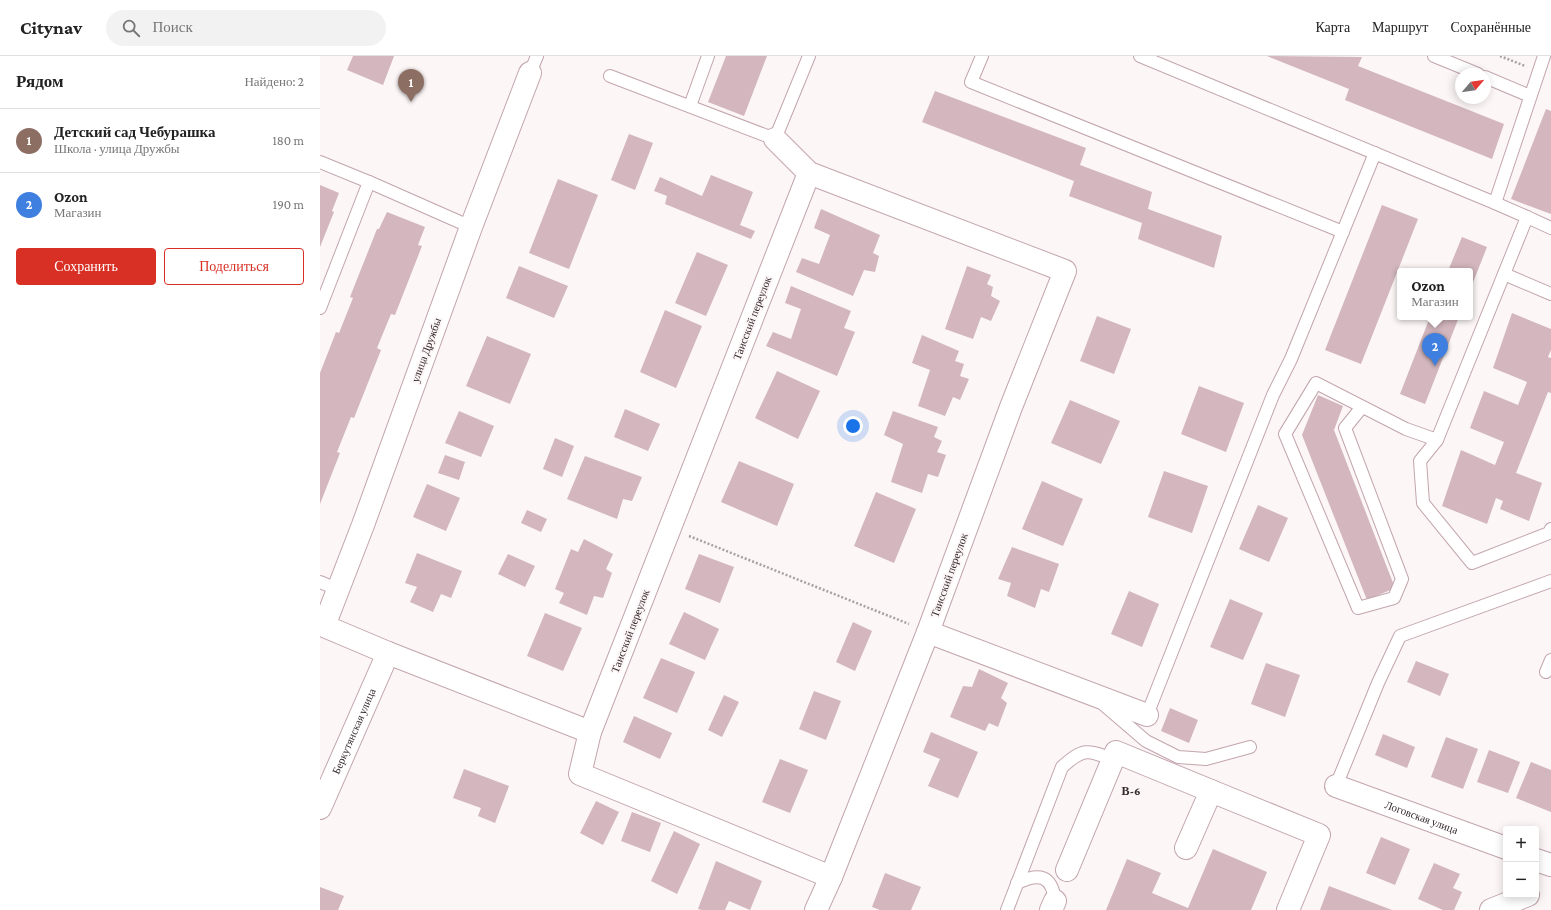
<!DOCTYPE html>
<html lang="ru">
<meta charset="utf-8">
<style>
:root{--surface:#fff;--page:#f2f2f2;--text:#222;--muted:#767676;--line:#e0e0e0;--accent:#d93025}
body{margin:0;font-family:"Crimson Pro",serif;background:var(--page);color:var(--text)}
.controls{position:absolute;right:12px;bottom:12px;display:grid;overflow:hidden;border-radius:4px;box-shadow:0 2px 10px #0003}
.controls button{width:36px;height:36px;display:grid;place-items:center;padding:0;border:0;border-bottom:1px solid var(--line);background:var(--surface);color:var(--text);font:20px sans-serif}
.compass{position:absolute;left:1135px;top:12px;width:36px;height:36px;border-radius:50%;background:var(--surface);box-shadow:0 2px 10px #0003;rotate:61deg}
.you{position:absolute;left:533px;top:370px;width:14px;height:14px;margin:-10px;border:3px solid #fff;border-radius:50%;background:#1a73e8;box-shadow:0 0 0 6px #1a73e833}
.badge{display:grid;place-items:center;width:26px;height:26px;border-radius:50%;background:var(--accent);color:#fff;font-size:13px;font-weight:700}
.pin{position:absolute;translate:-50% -33px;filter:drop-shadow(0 1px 2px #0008)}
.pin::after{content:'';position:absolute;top:21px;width:14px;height:12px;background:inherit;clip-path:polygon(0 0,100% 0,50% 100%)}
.popup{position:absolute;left:1077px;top:212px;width:76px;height:52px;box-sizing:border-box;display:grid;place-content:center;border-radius:4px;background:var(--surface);filter:drop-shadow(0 1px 3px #0005);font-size:13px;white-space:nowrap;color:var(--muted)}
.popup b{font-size:15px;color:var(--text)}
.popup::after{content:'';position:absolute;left:50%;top:100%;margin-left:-8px;border:8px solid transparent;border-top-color:var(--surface)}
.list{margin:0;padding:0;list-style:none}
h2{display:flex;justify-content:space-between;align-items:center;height:52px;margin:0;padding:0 16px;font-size:17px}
h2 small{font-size:13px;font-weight:400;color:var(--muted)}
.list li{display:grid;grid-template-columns:26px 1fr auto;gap:12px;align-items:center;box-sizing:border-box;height:64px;padding:0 16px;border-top:1px solid var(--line)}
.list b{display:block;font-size:15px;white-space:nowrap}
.list p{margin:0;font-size:13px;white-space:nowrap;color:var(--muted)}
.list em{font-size:13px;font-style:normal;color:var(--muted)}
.actions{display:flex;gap:8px;padding:12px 16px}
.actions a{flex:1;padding:9px 0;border:1px solid var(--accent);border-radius:4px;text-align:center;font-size:14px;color:var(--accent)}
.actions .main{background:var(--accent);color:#fff}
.icon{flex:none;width:22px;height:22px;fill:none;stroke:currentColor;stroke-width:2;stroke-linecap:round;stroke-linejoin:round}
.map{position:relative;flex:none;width:1231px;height:854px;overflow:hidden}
header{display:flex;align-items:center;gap:24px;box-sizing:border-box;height:56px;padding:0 20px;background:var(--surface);border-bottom:1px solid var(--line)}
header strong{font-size:19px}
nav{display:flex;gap:22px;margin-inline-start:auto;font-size:14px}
.search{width:280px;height:36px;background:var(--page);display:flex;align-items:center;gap:10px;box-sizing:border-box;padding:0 14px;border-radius:22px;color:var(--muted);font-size:15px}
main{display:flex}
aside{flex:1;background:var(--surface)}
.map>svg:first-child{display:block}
.building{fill:#d3b6be}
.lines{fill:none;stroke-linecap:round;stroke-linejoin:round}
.lane-casing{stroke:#c2a5ad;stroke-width:14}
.street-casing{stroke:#c2a5ad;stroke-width:24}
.path{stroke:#a8a0a2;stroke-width:2.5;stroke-dasharray:2 2;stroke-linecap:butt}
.lane{stroke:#fff;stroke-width:12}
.street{stroke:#fff;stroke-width:22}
.labels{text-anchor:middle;stroke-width:4;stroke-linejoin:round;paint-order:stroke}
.street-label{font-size:11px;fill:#352a2d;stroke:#fcf6f7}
.neighbourhood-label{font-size:12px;font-weight:bold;fill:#352a2d;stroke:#fcf6f7}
</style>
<header>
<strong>Citynav</strong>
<div class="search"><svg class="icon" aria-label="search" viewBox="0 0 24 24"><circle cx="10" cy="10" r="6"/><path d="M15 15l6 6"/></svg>Поиск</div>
<nav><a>Карта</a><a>Маршрут</a><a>Сохранённые</a></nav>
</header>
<main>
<aside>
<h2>Рядом<small>Найдено: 2</small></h2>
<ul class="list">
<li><span class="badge" style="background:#8d6e63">1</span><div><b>Детский сад Чебурашка</b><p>Школа · улица Дружбы</p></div><em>180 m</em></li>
<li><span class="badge" style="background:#3f7fe0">2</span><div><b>Ozon</b><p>Магазин</p></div><em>190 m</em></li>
</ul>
<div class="actions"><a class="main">Сохранить</a><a>Поделиться</a></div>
</aside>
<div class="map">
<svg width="1231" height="854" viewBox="0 0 1231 854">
<rect width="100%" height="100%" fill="#fcf6f7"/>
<g class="building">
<path d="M33 0H74L63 29 27 14Z"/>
<path d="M406 0H447L424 60 388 46Z"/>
<path d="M947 0 1042 1 1038 10 1184 68 1172 103 1025 44 1029 33Z"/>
<path d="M615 35 766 92 760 109 832 136 828 153 902 180 894 212 818 183 822 167 749 140 754 125 602 66Z"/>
<path d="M1226 53 1231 55V158L1191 143Z"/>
<path d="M309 78 333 87 315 134 291 124Z"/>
<path d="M391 119 433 136 420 169 435 175 431 183 345 148 347 140 334 135 340 121 382 140Z"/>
<path d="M238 123 278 139 249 213 209 197Z"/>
<path d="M0 129 19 137 12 155 14 156 0 191Z"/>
<path d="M1062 149 1098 163 1041 308 1005 294Z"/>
<path d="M501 153 560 179 553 197 559 200 555 216 544 214 533 240 476 216 482 202 499 208 510 179 494 172Z"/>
<path d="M67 156 105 171 98 189 102 190 75 259 71 258 57 292 61 294 34 362 31 361 17 396 20 397 0 448V317L16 276 19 277 33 242 30 241 57 173H59Z"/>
<path d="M1142 181 1167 191 1150 234V215H1128Z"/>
<path d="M377 196 408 209 386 260 355 247Z"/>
<path d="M199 210 248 230 234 262 186 242Z"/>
<path d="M647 210 671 219 667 228 673 231 671 240 680 245 671 265 661 261 653 283 625 273Z"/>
<path d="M471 230 531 255 524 272 535 276 517 320 446 290 453 276 471 283 481 253 465 247Z"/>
<path d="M345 254 382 270 356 332 320 316Z"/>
<path d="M1192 257 1231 273V294L1228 301 1231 302V337L1228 336 1196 417 1222 427 1209 465 1180 453 1183 445 1176 442 1167 468 1122 450 1141 394 1175 409 1184 386 1150 372 1164 335 1198 349 1207 326 1173 312Z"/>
<path d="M777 260 811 273 794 318 760 305Z"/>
<path d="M1110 261H1139L1105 348 1080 338Z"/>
<path d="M602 279 639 295 635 305 644 308 640 320 649 323 640 344 633 341 625 360 598 350 610 314 592 307Z"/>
<path d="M167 280 211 298 190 348 146 330Z"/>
<path d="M457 315 500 335 478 383 435 362Z"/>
<path d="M879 330 924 347 906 396 861 378Z"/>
<path d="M998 339 1023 350 1014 374 1075 532 1047 544 982 379Z"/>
<path d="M750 344 800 365 781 408 731 387Z"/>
<path d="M305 353 340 368 328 395 294 381Z"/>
<path d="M139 355 174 370 161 401 125 387Z"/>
<path d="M573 355 618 371 614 381 622 385 617 396 626 399 618 421 608 418 602 437 571 426 583 388 564 379Z"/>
<path d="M235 382 254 390 242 421 223 413Z"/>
<path d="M125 399 145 406 139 424 118 417Z"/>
<path d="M265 400 322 421 312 445 303 443 297 463 247 443Z"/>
<path d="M419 405 474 428 457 470 401 446Z"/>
<path d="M844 415 888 430 872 477 828 461Z"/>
<path d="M722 425 763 443 743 490 702 473Z"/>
<path d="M107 428 140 442 126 475 93 461Z"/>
<path d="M556 436 596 453 574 507 534 490Z"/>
<path d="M938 449 968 462 949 506 919 493Z"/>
<path d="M207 454 227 463 221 476 201 467Z"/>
<path d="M264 483 293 498 286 513 292 517 283 542 274 540 267 559 239 547 244 537 235 533 251 493 258 496Z"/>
<path d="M692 491 739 508 729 536 721 533 715 552 687 540 691 527 678 523Z"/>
<path d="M97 497 142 515 131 542 121 538 113 556 90 546 97 531 85 527Z"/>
<path d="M188 498 215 510 205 531 178 518Z"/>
<path d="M379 498 414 511 400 547 365 533Z"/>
<path d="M809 535 839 548 822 591 791 578Z"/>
<path d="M910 543 943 557 923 604 890 591Z"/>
<path d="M364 556 399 573 385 604 349 588Z"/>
<path d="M225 557 262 572 243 615 207 600Z"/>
<path d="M533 566 552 575 535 615 516 606Z"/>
<path d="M341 602 375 616 357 657 323 642Z"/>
<path d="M1096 605 1129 618 1120 640 1087 626Z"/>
<path d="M946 607 980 619 965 661 931 648Z"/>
<path d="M659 613 688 627 681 642 687 647 678 671 669 667 665 675 630 661 643 630 652 631Z"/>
<path d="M494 635 521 645 506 684 479 673Z"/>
<path d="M404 639 419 646 402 681 388 674Z"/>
<path d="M850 652 878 664 869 687 841 675Z"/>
<path d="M314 660 352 677 340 703 303 686Z"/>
<path d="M611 676 658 696 638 742 608 730 620 703 603 696Z"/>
<path d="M1063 678 1095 691 1087 712 1055 699Z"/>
<path d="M1126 681 1158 693 1143 733 1111 721Z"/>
<path d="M1169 694 1200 706 1188 737 1157 726Z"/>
<path d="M460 703 488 714 470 757 442 746Z"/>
<path d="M1211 706 1231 714V756L1196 742Z"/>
<path d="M144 713 189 730 175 767 158 760 161 752 133 742Z"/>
<path d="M276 745 299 756 283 789 260 777Z"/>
<path d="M312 756 341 767 330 796 301 785Z"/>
<path d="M354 775 380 788 357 838 331 825Z"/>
<path d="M1061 781 1090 793 1075 829 1046 817Z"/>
<path d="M893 793 947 816 931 854H786L807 803 841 817 832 837 868 852Z"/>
<path d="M396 805 442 825 430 854 409 845 405 854H382L378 853Z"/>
<path d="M1114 807 1140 818 1133 832 1142 836 1134 854H1123L1098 843Z"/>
<path d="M565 817 601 831 591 854H560L552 851Z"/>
<path d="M1009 830 1072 854H1000Z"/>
<path d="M0 831 24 840 18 854H0Z"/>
</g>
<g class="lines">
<g class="lane-casing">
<g id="lane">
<path d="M662 0 651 26 1023 176"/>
<path d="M820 0 1175 147 1224 0"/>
<path d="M1114 0 1158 18"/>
<path d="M210 17 217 0"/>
<path d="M290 20 455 83 489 0"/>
<path d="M1165 21 1210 40"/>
<path d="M370 50 388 0"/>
<path d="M0 106 49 126 0 252"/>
<path d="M49 126 151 171"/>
<path d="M1175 147 1207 161 1117 384 1100 405 1103 447 1152 507 1229 477 1231 473"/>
<path d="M1207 161 1231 172"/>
<path d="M1184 218 1231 238"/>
<path d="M1042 351 1025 372 1082 523 1074 542 1038 552 965 378 996 327 1086 373 1117 384"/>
<path d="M0 526 17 533"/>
<path d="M1226 616 1231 604"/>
<path d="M784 649 826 685 858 701 886 703 930 691"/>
<path d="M827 659 953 339 971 303 1055 97"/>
<path d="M1016 730 1058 627 1080 580 1231 525"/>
<path d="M697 827C718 817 732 818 735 845"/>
<path d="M687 854 742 711C763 692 768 693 793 704"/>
</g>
</g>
<g class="street-casing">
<g id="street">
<path d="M210 17 151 171 43 469 4 570 68 597 270 676"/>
<path d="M455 83 489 117 745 215 691 351 608 576 511 821 496 854"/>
<path d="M489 117 270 676 260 718 511 821"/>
<path d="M608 576 827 659"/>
<path id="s1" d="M1016 730 1186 792"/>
<path id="s2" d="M0 752 68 597"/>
<path d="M866 792 891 735 999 779 968 854"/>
<path d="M1216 804 1231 809"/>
<path d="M747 814 796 696 891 735"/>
<path d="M731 854 735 845"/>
<path d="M1171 854 1208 839"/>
</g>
</g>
<g class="path">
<path d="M1180 0 1205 10"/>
<path d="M369 480 589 568"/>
</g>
<use href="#lane" class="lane"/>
<use href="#street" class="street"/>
</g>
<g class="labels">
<g class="street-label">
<text transform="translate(432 262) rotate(-69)" y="4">Таисский переулок</text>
<text transform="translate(106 294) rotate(-70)" y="4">улица Дружбы</text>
<text transform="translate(629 519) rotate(-70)" y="4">Таисский переулок</text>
<text transform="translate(310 575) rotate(-69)" y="4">Таисский переулок</text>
<text dy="4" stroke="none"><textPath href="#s2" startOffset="84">Беркутянская улица</textPath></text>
<text dy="4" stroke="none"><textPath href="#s1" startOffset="91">Логовская улица</textPath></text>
</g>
<g class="neighbourhood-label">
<text x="811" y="739">В-6</text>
</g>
</g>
</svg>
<div class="controls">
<button>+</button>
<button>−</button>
</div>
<svg class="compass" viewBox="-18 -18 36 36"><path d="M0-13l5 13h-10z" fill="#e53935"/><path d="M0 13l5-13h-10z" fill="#767676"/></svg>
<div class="you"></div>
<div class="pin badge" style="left:91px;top:46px;background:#8d6e63">1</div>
<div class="pin badge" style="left:1115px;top:310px;background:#3f7fe0">2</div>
<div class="popup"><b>Ozon</b>Магазин</div>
</div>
</main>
